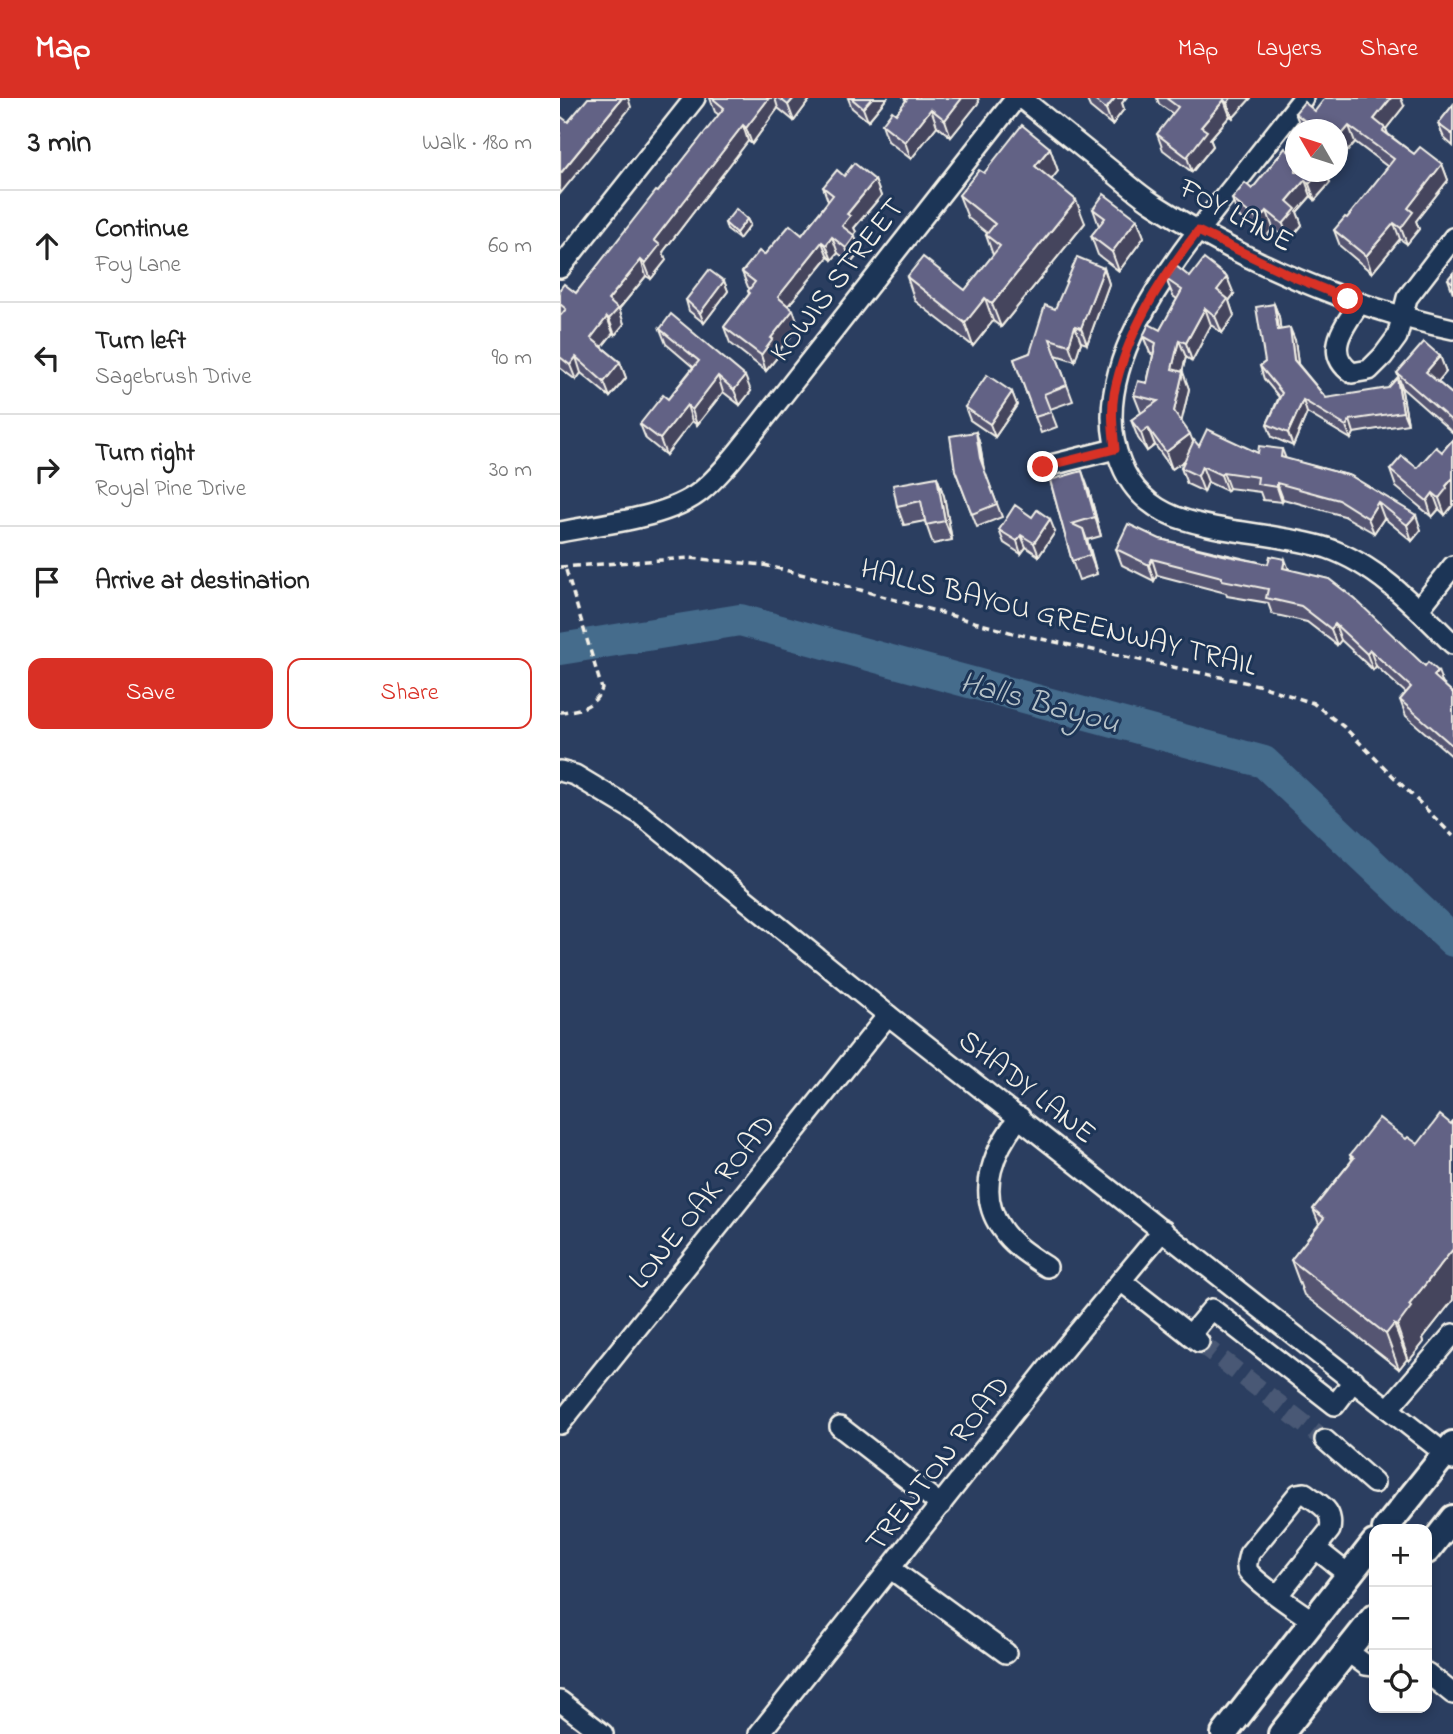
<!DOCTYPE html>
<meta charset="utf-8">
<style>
:root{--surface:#fff;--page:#f6f6f6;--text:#222;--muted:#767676;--line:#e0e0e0;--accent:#d93025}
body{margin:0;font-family:"Indie Flower",sans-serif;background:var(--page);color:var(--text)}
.controls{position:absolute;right:21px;bottom:21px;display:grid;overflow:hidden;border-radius:14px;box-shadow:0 4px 10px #0003}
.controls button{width:63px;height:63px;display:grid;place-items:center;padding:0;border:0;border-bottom:2px solid var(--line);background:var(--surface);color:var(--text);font:35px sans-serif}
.compass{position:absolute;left:725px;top:21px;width:63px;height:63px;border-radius:50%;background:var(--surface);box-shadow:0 4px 10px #0003;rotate:309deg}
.stop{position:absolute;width:21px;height:21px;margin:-16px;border:5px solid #d93025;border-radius:50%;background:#fff}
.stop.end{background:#d93025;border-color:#fff;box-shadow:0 2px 7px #0008}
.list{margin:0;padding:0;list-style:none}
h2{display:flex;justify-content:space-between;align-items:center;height:91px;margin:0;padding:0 28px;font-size:30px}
h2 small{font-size:23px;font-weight:400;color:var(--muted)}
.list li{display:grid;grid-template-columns:46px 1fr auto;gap:21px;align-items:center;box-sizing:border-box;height:112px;padding:0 28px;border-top:2px solid var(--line)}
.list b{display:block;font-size:26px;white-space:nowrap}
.list p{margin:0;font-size:23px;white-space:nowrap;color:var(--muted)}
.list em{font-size:23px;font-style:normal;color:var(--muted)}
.actions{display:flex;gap:14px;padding:21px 28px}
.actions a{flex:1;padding:16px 0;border:2px solid var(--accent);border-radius:14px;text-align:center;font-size:24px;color:var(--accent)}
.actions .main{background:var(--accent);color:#fff}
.icon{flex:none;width:38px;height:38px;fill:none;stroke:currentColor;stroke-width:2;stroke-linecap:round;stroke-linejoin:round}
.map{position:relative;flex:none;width:893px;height:1636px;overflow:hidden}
header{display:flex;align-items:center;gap:42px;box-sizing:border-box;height:98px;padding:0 35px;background:var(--accent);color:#fff}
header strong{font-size:33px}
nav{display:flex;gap:38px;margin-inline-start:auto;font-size:24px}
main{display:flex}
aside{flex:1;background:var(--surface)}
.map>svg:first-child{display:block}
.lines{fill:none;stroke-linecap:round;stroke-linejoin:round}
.river{stroke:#446c8c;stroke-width:32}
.minor-tunnel{stroke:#495974;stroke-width:19;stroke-dasharray:19 10;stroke-linecap:butt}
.minor-casing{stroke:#f4f1e8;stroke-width:24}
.major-casing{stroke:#f4f1e8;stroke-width:30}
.path{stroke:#f4f1e8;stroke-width:3.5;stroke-dasharray:7 5;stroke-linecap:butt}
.minor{stroke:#1d3557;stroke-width:19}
.major{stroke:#1d3557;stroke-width:24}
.wall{fill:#545472;stroke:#f4f1e8;stroke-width:2}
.shaded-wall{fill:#45455d;stroke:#f4f1e8;stroke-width:2}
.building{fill:#626285;stroke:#f4f1e8;stroke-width:2}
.route{stroke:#d93025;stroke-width:9}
.labels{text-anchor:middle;stroke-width:6;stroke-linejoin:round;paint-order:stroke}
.street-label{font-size:30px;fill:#f4f1e8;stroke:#1d3557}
.water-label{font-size:32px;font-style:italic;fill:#b6c2c8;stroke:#1d3557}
</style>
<header>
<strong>Map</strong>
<nav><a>Map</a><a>Layers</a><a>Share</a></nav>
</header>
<main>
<aside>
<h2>3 min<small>Walk · 180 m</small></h2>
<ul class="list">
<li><svg class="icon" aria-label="ahead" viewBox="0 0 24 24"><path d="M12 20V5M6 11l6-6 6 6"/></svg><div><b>Continue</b><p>Foy Lane</p></div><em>60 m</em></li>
<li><svg class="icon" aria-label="left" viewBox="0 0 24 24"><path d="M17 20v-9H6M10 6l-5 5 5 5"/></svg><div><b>Turn left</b><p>Sagebrush Drive</p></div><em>90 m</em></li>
<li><svg class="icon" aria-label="right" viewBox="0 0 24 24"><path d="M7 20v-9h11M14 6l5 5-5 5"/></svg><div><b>Turn right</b><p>Royal Pine Drive</p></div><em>30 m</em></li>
<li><svg class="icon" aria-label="arrive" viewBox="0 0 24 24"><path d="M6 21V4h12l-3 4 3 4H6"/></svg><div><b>Arrive at destination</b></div></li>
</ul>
<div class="actions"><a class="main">Save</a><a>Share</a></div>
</aside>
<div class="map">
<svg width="893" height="1636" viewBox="0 0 893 1636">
<rect width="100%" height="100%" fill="#2b3e60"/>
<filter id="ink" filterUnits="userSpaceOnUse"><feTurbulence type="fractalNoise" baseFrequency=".0143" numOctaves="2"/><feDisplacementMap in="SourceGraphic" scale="14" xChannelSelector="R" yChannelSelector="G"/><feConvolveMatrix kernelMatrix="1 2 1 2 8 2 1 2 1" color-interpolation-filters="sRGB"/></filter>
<g filter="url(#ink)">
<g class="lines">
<path class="river" d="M0 551 180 522 704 664 893 843"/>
<path class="minor-tunnel" d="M639 1244 765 1342"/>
<g class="minor-casing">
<g id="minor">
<path d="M461 0C490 23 519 47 548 70 563 82 578 96 594 106 680 162 793 210 893 231"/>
<path d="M743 0C718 32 693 64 667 96 614 163 523 273 561 365 571 391 590 409 616 419 664 436 718 435 767 450 817 467 856 509 893 546"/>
<path d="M0 170 135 0"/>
<path d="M800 205C785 227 762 254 792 275L809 272 823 258 837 239 847 200 893 140"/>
<path d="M483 369 555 351"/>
<path d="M0 434C43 425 105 421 140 394 162 376 180 351 198 329L456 0"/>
<path d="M859 511 893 468"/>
<path d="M0 673 15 677 80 716 328 917 893 1362"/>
<path d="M460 1019C435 1049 415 1093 441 1130 452 1147 470 1158 487 1169"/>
<path d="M561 1183 639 1244"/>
<path d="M630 1237 652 1211 775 1307 794 1282"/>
<path d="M829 1310 893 1236"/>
<path d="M0 1326 328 917"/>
<path d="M280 1329 381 1407"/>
<path d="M765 1342 814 1385"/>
<path d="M755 1450 789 1477"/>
<path d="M331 1471 446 1555"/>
<path d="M718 1497 770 1432C774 1411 760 1407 745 1395L738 1396 689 1456C688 1462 685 1467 688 1473 695 1484 740 1514 753 1523"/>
<path d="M787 1553 806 1567 814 1568"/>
<path d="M867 1575 893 1596"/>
<path d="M0 1603 43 1636"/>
<path d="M199 1636 489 1269 603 1132"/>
</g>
</g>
<g class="major-casing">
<g id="major">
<path d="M825 1431 893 1346"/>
<path d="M867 1453 893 1420"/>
<path d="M664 1636 814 1445"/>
<path d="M721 1636 814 1519"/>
</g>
</g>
<g class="path">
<path d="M0 469 130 460 204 467 265 482 453 535 698 587 753 605 784 629 893 738"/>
<path d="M0 614C19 612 33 610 42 591L5 469"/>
</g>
<use href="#minor" class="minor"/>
<use href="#major" class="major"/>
</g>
<g class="wall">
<path d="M150 0H251L234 23 218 10 192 46 188 43 103 154 106 162 91 181 86 178 59 211 64 226 55 237 53 235 42 249 60 264 66 280 50 299 21 275 16 282 0 270V191L16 195 98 94 159 17 155 14Z"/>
<path d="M288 0H327L308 23 292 10Z"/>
<path d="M344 0H418L419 4 391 39 377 28 351 61 328 43 322 26 336 16 346 3Z"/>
<path d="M526 0H566L562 5 564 11 552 27 530 9Z"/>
<path d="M597 0H691L673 20 670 18 650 41 653 48 632 74 603 52 597 36 613 16 599 6Z"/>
<path d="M893 7V48L884 40 878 26Z"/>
<path d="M844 8 826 31 828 36 854 56 882 66 888 82 856 123 859 131 847 146 840 141 812 175 780 148 774 132 787 120 828 69 795 44 778 65V32H742L735 15Z"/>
<path d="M490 50 498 73 491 82 525 125 441 229 433 223 413 248 355 203 347 179 405 192 433 157 426 137 427 135 408 120 399 97 424 75Z"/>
<path d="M284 78 315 82 321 98 294 130 296 134 293 137 300 154 291 165 278 155 272 162 268 159 228 208 233 212 239 228 218 254 219 257 206 273 170 245 164 229 189 196 188 193 190 191 188 189 182 174 204 157 242 137 268 103 263 89Z"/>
<path d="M767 78 770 85 755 102 751 98 737 114 742 127 729 143 713 130 705 140 678 118 672 101 692 91Z"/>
<path d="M533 111 577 121 584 139 559 173 538 157 531 138 539 128Z"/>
<path d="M187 121 190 127 179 141 167 132 165 125Z"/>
<path d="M544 170 549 186 527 246 521 244 515 263 496 257 513 303 490 311 497 329 481 335 454 261 470 255 495 211Z"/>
<path d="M893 175V195L888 181Z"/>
<path d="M630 179 674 196 669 203 674 218 662 235 651 227 632 263 626 259 622 274 629 291 621 324 633 343 639 348 698 355 722 351 726 361 791 378 861 432 852 443 824 420 814 435 784 418 723 401 722 404 703 402 700 394 669 390 667 393 648 384 644 394 627 386 621 370 625 362 612 371 595 347 587 353 578 340 571 322 581 315 574 297 587 285 593 257 590 255 583 238 600 232 617 201 613 198 606 181Z"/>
<path d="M164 183 168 193 144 225 129 213 126 202Z"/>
<path d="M714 206 719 219 720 231 735 242 738 266 766 300 842 293 848 326 794 335 791 341 747 315 733 348 712 339 707 326 719 299 704 281 700 268 705 264Z"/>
<path d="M100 231 191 293 180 307 163 294 137 327 132 323 106 357 86 341 80 326 108 301 133 269 106 246Z"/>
<path d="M880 258 886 274 878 284 893 297V335L843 291 837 275Z"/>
<path d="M452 294 457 307 435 339 410 322 405 309Z"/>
<path d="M416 334 420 347 424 372 442 419 417 429 395 372Z"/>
<path d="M893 341V407L885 417 879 411 872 419 836 389 830 372 857 370 882 354Z"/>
<path d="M377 379 384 398 392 442 373 446 365 423 344 427 337 408Z"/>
<path d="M490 382 529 392 541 438 527 442 537 476 519 482 512 463Z"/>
<path d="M472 419 495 434 479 458 466 449 461 456 444 445 439 432Z"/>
<path d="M600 441 729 471 883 586 893 595V659L846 618 840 602 846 595 816 568 813 572 781 542 777 547 747 524 712 516 708 505 667 498 666 495 597 477 594 483 562 467 556 451Z"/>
<path d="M893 1023V1202L863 1240 864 1244 849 1263 847 1261 839 1271 744 1197 731 1162 759 1126 753 1111 792 1062 790 1057 846 1041 858 1046 891 1026Z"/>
</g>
<g class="shaded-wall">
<path d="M62 0H68L71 9 0 96V76Z"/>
<path d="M209 0H215L218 10 192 46 186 30Z"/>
<path d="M234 0H251L234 23 228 7Z"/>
<path d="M312 0H327L308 23 303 10Z"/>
<path d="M402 0H418L419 4 391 39 385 22Z"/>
<path d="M555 0H566L562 5 564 11 552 27 546 11Z"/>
<path d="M671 0H691L673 20 667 5Z"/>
<path d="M831 0H841L844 8 826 31 831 47 814 21Z"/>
<path d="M664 2 670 18 650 41 653 48 632 74 627 59 641 29Z"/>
<path d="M371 11 377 28 351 61 345 44Z"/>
<path d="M183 27 188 43 103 154 106 162 91 181 85 166 94 142Z"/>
<path d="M789 28 795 44 778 65V41Z"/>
<path d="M490 50 498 73 483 92 475 68Z"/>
<path d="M882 66 888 82 856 123 859 131 847 146 841 130 848 110Z"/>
<path d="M759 74H771L767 78 770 85 755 102 749 86Z"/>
<path d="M315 82 321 98 294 130 296 134 288 144 282 128 287 116Z"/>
<path d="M745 82 751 98 737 114 742 127 729 143 723 126 727 103Z"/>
<path d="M516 102 525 125 441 229 432 206Z"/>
<path d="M707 113 713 130 705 140 699 123Z"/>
<path d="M187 121 190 127 179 141 176 135Z"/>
<path d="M577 121 584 139 559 173 552 154Z"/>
<path d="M834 125 840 141 812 175 806 158Z"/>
<path d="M295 138 300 154 291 165 286 150Z"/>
<path d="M272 139 278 155 272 162 266 147Z"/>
<path d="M262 144 268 159 223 214 218 199Z"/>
<path d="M81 162 86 178 59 211 64 226 55 237 49 221 48 202Z"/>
<path d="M544 170 549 186 527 246 521 230Z"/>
<path d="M667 179 674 196 669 203 674 218 662 235 655 218 657 192Z"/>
<path d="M164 183 168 193 144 225 140 215Z"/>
<path d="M425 200 433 223 413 248 405 225Z"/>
<path d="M714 206 719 219 722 244 718 232Z"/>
<path d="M645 210 651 227 632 263 626 245Z"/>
<path d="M233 212 239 228 218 254 219 257 206 273 201 257 211 240Z"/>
<path d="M47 219 53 235 37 255 31 240Z"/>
<path d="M515 228 521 244 515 263 509 247Z"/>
<path d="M730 230 735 242 739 274 734 262Z"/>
<path d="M619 242 626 259 618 289 612 271Z"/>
<path d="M880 258 886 274 872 291 866 274Z"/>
<path d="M16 259 21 275 16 282 10 267Z"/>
<path d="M60 264 66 280 50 299 44 284Z"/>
<path d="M623 274 629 291 620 330 614 313Z"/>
<path d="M158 278 163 294 137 327 132 312Z"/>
<path d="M185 278 191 293 180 307 174 292Z"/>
<path d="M837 280 842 293 848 326 843 314Z"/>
<path d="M452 294 457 307 435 339 430 326Z"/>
<path d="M743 302 747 315 733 348 728 335Z"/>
<path d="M127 307 132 323 106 357 100 341Z"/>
<path d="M790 322 794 335 791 341 786 328Z"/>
<path d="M588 330 595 347 587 353 581 335Z"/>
<path d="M416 334 420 347 424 373 420 360Z"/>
<path d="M630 336 637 354 612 371 606 354Z"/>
<path d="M642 368 648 384 644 394 638 378Z"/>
<path d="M522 373 529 392 541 438 535 419Z"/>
<path d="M663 374 669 390 667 393 661 377Z"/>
<path d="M377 379 384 398 392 442 385 423Z"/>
<path d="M893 380V407L885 417 879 400 886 388Z"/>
<path d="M717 385 723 401 722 404 717 389Z"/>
<path d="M873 395 879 411 872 419 867 403Z"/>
<path d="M818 404 824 420 814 435 808 420Z"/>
<path d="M856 417 861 432 852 443 847 427Z"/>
<path d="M490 421 495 434 479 458 474 445Z"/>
<path d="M523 431 530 450 537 476 530 457Z"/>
<path d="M461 437 466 449 461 456 457 443Z"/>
<path d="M592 461 597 477 594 483 589 467Z"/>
<path d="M725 461 731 477 723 470Z"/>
<path d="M775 526 781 542 777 547 771 531Z"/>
<path d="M810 552 816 568 813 572 807 556Z"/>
<path d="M878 573 884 589 874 578Z"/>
<path d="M893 1151V1202L863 1240 864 1244 849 1263 837 1228 849 1207Z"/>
<path d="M834 1226 847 1261 839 1271 826 1236Z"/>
</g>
<g class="building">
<path d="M28 0H62L0 76V18L8 24Z"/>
<path d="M152 0H209L186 30 183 27 94 142 100 147 85 166 81 162 48 202 58 211 49 221 47 219 31 240 60 264 44 284 16 259 10 267 0 259V218L6 211 0 206V191L4 186 16 195 96 93 98 94 164 10Z"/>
<path d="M219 0H234L228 7Z"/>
<path d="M291 0H312L303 10Z"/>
<path d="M348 0H402L385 22 371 11 345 44 322 26 332 13 336 16Z"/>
<path d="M532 0H555L546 11Z"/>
<path d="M606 0H671L667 5 664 2 641 29 647 33 627 59 597 36 618 9Z"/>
<path d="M765 0H831L814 21 825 30 823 33 854 56 860 49 882 66 848 110 853 114 841 130 834 125 806 158 774 132 785 119 787 120 834 61 789 28 778 41V32H746L750 27 735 15 744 4 755 13Z"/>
<path d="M893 7V37L878 26Z"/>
<path d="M462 27 490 50 475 68 516 102 432 206 425 200 405 225 347 179 363 159 405 192 440 148 426 137 435 126 399 97 419 72 424 75Z"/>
<path d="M736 44V74H760L749 86 745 82 727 103 736 111 723 126 707 113 699 123 672 101 685 85 692 91 725 50 728 53Z"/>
<path d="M294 65 315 82 287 116 290 118 282 128 295 138 286 150 272 139 266 147 262 144 218 199 233 212 211 240 213 241 201 257 164 229 190 195 188 193 195 184 182 174 199 153 204 157 230 127 242 137 273 97 263 89 277 72 284 78Z"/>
<path d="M544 96 577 121 552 154 531 138 545 120 533 111Z"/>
<path d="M176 111 187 121 176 135 165 125Z"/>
<path d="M517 159 544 170 521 230 515 228 509 247 490 241 507 287 484 296 491 314 475 319 454 261 470 255 485 207 495 211Z"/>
<path d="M644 161 667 179 657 192 668 201 655 218 645 210 626 245 619 242 612 271 623 274 614 313 630 336 606 354 588 330 581 335 571 322 598 303 574 297 578 283 587 285 596 245 583 238 589 226 600 232 622 192 606 181 616 168 630 179Z"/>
<path d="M149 172 164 183 140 215 126 202Z"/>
<path d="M893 175V185L888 181Z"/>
<path d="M714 206 718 232 730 230 734 262 766 300 828 290 837 280 843 314 790 322 786 328 743 302 728 335 707 326 722 295 700 268 705 264 696 209Z"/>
<path d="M111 216 185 278 174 292 158 278 132 312 127 307 100 341 80 326 103 297 108 301 139 263 100 231Z"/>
<path d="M864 244 880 258 866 274 893 297V324L837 275Z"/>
<path d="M427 277 452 294 430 326 405 309Z"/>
<path d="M647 331 698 355 699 348 722 351 721 359 791 378 856 417 847 427 818 404 808 420 779 402 717 385V389L697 386 698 379 663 374 661 377 642 368 638 378 621 370 634 342 639 348Z"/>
<path d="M416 334 420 360 437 406 412 416 395 372 390 338Z"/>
<path d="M893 341V380L886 388 887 390 879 400 873 395 867 403 830 372 842 358 857 370 876 349 882 354Z"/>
<path d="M522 373 535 419 512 426 523 431 530 457 512 463 490 382Z"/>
<path d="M377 379 385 423 366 427 361 403 337 408 333 387Z"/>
<path d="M455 407 472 419 477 412 490 421 474 445 461 437 457 443 439 432Z"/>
<path d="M568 426 600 441 663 457 708 466 710 458 725 461 723 470 769 481 795 501 865 568 868 564 878 573 874 578 893 595V648L840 602 851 589 810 552 807 556 775 526 771 531 741 508 706 500 708 491 662 482V479L592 461 589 467 556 451Z"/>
<path d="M880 1017 891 1026 893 1023V1151L849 1207 851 1209 837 1228 834 1226 826 1236 731 1162 764 1120 753 1111 794 1060 790 1057 819 1020 846 1041 848 1039 858 1046Z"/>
</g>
</g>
<g class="lines" filter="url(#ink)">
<path class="route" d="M483 369 555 351C553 333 551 314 554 296 566 235 600 182 638 133L734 179 788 201"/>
</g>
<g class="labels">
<g class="street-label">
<text transform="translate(677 116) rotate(28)" y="10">FOY LANE</text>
<text transform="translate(276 181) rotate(-52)" y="10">KOWIS STREET</text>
<text transform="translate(499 518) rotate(14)" y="10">HALLS BAYOU GREENWAY TRAIL</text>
<text transform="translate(468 988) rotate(38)" y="10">SHADY LANE</text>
<text transform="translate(141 1103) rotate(-51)" y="10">LONE OAK ROAD</text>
<text transform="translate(377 1365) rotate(-52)" y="10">TRENTON ROAD</text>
</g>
<g class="water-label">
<text transform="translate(480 603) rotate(15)" y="11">Halls Bayou</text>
</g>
</g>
</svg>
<div class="controls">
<button>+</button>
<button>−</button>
<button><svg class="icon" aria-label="locate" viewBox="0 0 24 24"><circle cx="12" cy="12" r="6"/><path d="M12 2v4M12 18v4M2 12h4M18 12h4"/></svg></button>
</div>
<svg class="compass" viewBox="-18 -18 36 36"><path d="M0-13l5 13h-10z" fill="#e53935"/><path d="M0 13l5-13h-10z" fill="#767676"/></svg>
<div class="stop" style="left:788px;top:201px"></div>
<div class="stop end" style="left:483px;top:369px"></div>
</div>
</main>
